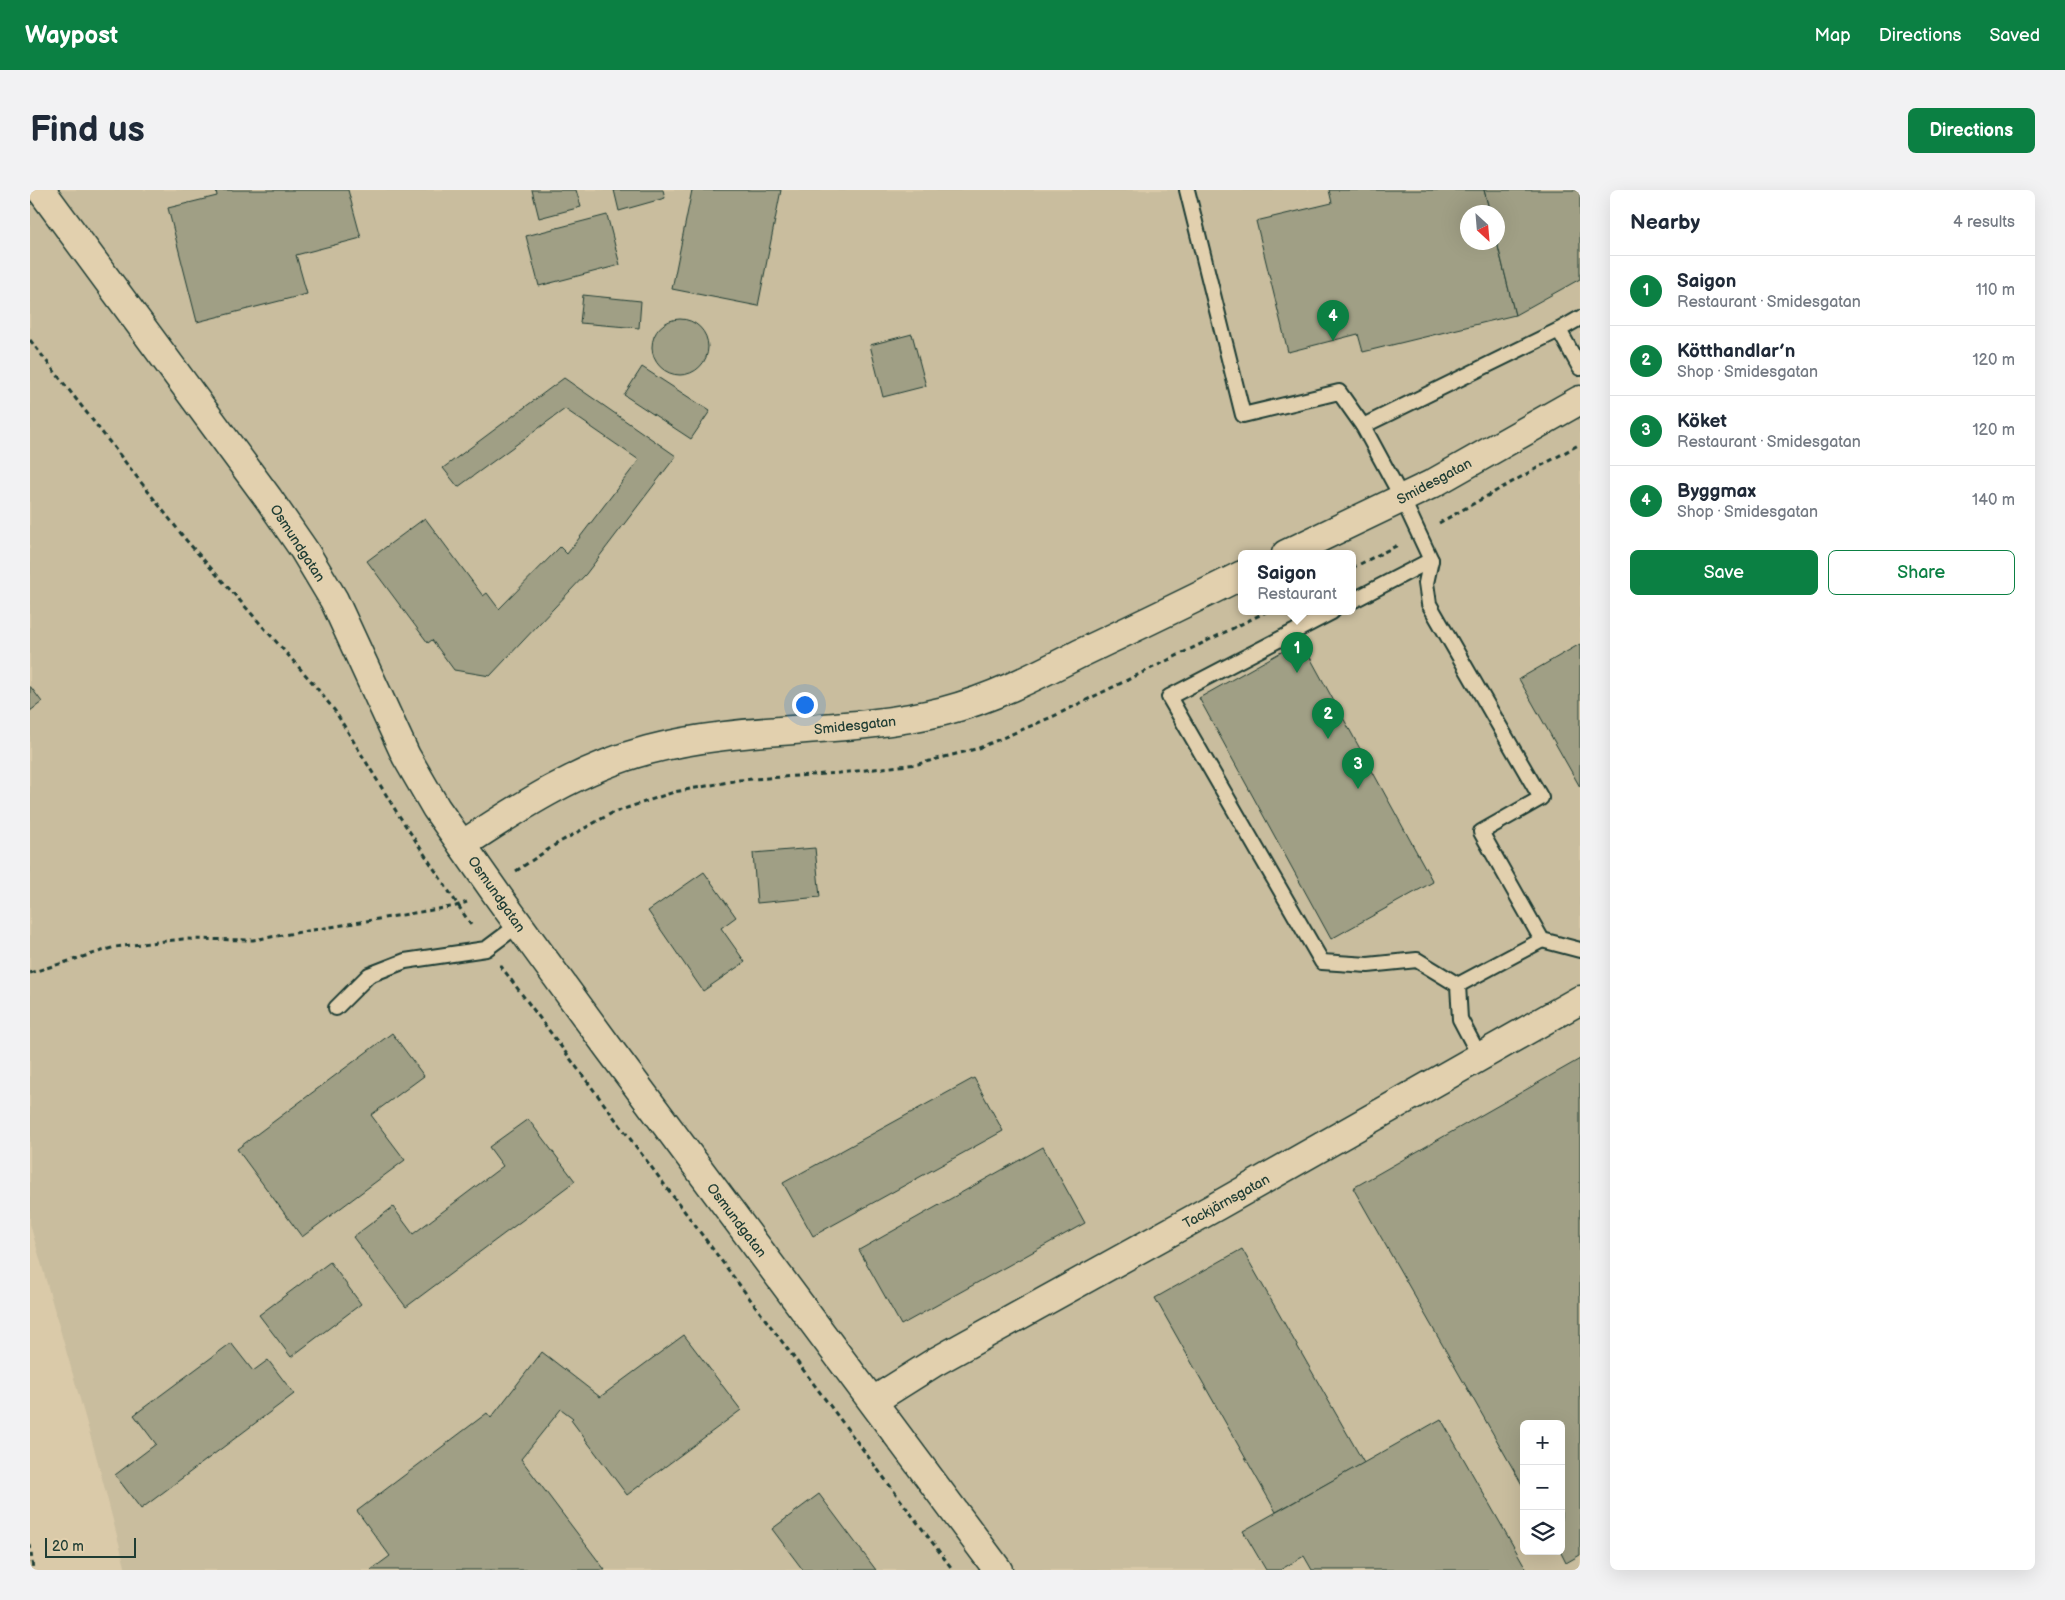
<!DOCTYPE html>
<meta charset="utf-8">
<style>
:root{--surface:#fff;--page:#f2f2f3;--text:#1f2937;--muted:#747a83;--line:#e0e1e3;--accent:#0b8043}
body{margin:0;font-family:"Balsamiq Sans",sans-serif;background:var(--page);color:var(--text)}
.controls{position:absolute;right:15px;bottom:15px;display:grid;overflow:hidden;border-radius:8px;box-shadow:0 5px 20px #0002}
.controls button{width:45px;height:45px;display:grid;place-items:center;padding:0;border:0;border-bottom:1px solid var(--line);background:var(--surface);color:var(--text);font:25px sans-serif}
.compass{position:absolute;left:1430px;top:15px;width:45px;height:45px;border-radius:50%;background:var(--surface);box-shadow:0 5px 20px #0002;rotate:154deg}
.scale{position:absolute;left:15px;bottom:12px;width:91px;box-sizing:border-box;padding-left:5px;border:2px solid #1f3d34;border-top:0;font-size:14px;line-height:18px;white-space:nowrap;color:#1f3d34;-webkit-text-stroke:4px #e2d0ae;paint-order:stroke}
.you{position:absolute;left:774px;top:514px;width:18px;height:18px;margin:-12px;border:4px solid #fff;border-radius:50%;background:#1a73e8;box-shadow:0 0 0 8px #1a73e833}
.badge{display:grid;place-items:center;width:32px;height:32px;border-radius:50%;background:var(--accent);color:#fff;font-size:16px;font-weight:700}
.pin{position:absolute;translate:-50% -41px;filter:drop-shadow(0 1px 2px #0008)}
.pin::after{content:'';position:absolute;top:26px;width:18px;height:15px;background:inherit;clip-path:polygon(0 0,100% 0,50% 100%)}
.popup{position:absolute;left:1208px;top:360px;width:118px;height:65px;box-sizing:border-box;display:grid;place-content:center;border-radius:8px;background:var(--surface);filter:drop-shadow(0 1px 4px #0005);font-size:16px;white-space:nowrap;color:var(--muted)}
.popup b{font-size:19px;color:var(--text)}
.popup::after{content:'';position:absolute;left:50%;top:100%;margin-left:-10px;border:10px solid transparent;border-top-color:var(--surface)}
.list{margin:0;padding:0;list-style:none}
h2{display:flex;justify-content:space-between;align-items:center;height:65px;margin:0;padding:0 20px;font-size:21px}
h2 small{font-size:16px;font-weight:400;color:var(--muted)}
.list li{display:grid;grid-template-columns:32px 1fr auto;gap:15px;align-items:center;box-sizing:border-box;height:70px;padding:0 20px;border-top:1px solid var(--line)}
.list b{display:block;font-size:19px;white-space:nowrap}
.list p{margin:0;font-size:16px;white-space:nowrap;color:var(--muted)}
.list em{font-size:16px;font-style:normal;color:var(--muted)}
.actions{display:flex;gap:10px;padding:15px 20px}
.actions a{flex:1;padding:11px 0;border:1px solid var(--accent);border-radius:8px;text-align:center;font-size:18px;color:var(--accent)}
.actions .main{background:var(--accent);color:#fff}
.icon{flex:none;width:28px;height:28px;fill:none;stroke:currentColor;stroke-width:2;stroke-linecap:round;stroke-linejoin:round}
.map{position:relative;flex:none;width:1550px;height:1380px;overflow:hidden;border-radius:8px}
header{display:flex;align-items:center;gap:30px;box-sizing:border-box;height:70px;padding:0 25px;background:var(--accent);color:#fff}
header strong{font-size:24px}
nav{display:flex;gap:28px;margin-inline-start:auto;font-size:18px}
.intro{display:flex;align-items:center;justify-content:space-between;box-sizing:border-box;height:120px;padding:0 30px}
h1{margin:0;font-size:35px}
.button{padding:12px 22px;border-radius:8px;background:var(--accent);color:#fff;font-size:18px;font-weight:700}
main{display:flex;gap:30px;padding:0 30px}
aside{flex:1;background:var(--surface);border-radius:8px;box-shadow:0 5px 20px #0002}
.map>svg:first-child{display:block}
.built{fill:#c9bd9e;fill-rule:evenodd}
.building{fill:#a09f85;stroke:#1f3d34}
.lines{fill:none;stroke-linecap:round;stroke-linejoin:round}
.lane-casing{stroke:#1f3d34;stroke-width:18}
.street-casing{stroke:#1f3d34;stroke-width:31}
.path{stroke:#1f3d34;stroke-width:3;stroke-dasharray:5 4;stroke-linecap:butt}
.lane{stroke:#e2d0ae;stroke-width:14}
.street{stroke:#e2d0ae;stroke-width:28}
.labels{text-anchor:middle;stroke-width:4;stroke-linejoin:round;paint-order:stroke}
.street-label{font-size:14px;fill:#1f3d34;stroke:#e2d0ae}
</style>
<header>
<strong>Waypost</strong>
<nav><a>Map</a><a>Directions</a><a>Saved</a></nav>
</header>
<div class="intro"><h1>Find us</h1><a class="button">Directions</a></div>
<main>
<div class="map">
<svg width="1550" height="1380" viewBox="0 0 1550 1380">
<rect width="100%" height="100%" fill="#dacaa9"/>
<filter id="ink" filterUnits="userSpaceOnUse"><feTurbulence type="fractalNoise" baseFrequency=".02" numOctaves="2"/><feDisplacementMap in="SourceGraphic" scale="10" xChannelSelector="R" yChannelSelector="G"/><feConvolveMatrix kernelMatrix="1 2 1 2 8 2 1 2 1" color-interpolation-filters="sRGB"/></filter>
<g filter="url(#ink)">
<path class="built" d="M0 0H1550V1380H96L67 1269 0 1034ZM1438 22H1468V52H1438ZM1212 364H1322V422H1212ZM1494 1234H1531V1361H1494Z"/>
<g class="building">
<path d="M186 0H318L331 48 266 65 277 104 167 132 138 18 187 6Z"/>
<path d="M502 0H546L551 17 509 28Z"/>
<path d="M584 0H633L635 8 589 21Z"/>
<path d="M662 0H751L728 116 642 99Z"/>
<path d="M1299 0H1454L1460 22H1438V52H1467L1485 125 1333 162 1328 144 1258 162 1226 31 1302 13Z"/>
<path d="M1454 0H1550V89L1485 125 1467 52 1468 22H1460Z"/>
<path d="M577 25 590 75 509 96 496 46Z"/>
<path d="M553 105 611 111 609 138 550 133Z"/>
<circle cx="650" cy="157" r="28"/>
<path d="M882 144 896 196 853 207 840 155Z"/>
<path d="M612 177 680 221 661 249 594 205Z"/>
<path d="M534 188 646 266 556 384 460 486 424 480 402 450 398 453 337 371 395 328 453 406 457 403 469 419 530 357 537 364 609 270 535 219 428 297 413 278Z"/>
<path d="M1271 451 1403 692 1301 749 1169 508Z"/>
<path d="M1550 454V597L1489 489Z"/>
<path d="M0 496 12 512 0 521Z"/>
<path d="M785 658 790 707 727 713 723 663Z"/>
<path d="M674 682 706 727 691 738 715 772 673 801 618 721Z"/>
<path d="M362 843 394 886 341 925 375 970 272 1047 207 959Z"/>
<path d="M1550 869V1365L1536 1373 1530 1361H1531V1234H1494V1298L1323 998Z"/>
<path d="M944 888 973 941 783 1046 753 993Z"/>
<path d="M498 929 545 991 376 1117 323 1047 363 1017 383 1044 473 976 459 957Z"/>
<path d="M1013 957 1055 1033 871 1135 829 1060Z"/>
<path d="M1212 1059 1334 1273 1246 1322 1125 1108Z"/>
<path d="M300 1072 331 1114 261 1167 229 1125Z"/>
<path d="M654 1145 711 1220 597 1305 541 1230 543 1228 531 1219 491 1269 575 1380H341L360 1366 327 1321 457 1223 461 1228 512 1162 570 1207Z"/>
<path d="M201 1153 223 1181 238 1170 264 1204 111 1319 85 1285 126 1254 104 1225Z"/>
<path d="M1411 1229 1497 1380H1282L1274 1366 1250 1380H1236L1213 1341Z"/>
<path d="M789 1304 846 1380H773L742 1339Z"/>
</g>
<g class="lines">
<g class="lane-casing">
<g id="lane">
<path d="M1157 0 1213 225 1309 202 1333 236"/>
<path d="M1550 128 1529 140 1550 178"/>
<path d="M1401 370 1372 308 1333 236 1529 140"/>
<path d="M1322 411 1401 370 1396 393 1399 414 1511 608 1451 642 1512 750 1550 760"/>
<path d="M1302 422 1139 507 1292 772 1338 775 1387 770 1428 795 1430 829 1450 867"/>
<path d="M1428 795 1512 750"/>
<path d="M306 818 339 785 375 771 456 759 488 735"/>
</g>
</g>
<g class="street-casing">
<g id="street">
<path d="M11 0 238 308 274 360 304 410 376 566 406 618 470 709 578 857 968 1380"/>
<path d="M1256 364 1402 294 1550 210"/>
<path d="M432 655C491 616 550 578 618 560 714 534 817 545 914 521 961 509 1006 486 1049 464 1104 438 1158 412 1212 385"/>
<path d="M843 1211 905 1172 1187 1016 1550 810"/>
</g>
</g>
<g class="path">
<path d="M0 150 156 350 282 492 305 521 366 621 443 738"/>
<path d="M1409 333 1550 254"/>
<path d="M1322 378 1370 354"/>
<path d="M486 681 528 653 582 623 644 602 709 590 809 583 888 574 949 558 1024 526 1236 422"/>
<path d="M470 775 923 1380"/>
<path d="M0 783 85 757 153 749 223 750 426 716 437 712"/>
<path d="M0 1354 3 1380"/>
</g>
<use href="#lane" class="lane"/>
<use href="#street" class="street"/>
</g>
</g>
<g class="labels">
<g class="street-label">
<text transform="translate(1404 291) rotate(-28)" y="5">Smidesgatan</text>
<text transform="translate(268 353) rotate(57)" y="5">Osmundgatan</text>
<text transform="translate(825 535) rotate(-6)" y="5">Smidesgatan</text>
<text transform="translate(467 704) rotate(55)" y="5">Osmundgatan</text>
<text transform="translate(1196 1011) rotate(-29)" y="5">Tackjärnsgatan</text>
<text transform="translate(707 1030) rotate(53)" y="5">Osmundgatan</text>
</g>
</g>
</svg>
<div class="controls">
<button>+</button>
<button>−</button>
<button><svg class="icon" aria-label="layers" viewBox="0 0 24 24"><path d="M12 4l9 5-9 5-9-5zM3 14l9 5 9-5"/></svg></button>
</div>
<svg class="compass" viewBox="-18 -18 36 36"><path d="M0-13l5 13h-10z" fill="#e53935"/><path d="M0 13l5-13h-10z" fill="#747a83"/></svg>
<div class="scale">20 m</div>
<div class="you"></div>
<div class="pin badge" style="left:1267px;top:483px">1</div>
<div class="popup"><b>Saigon</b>Restaurant</div>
<div class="pin badge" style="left:1298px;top:549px">2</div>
<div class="pin badge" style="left:1328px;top:599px">3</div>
<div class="pin badge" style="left:1303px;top:151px">4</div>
</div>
<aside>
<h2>Nearby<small>4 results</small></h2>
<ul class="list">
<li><span class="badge">1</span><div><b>Saigon</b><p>Restaurant · Smidesgatan</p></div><em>110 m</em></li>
<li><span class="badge">2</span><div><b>Kötthandlar’n</b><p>Shop · Smidesgatan</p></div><em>120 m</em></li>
<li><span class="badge">3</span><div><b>Köket</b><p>Restaurant · Smidesgatan</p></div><em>120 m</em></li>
<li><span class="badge">4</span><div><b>Byggmax</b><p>Shop · Smidesgatan</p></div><em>140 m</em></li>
</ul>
<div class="actions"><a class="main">Save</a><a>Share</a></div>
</aside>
</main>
